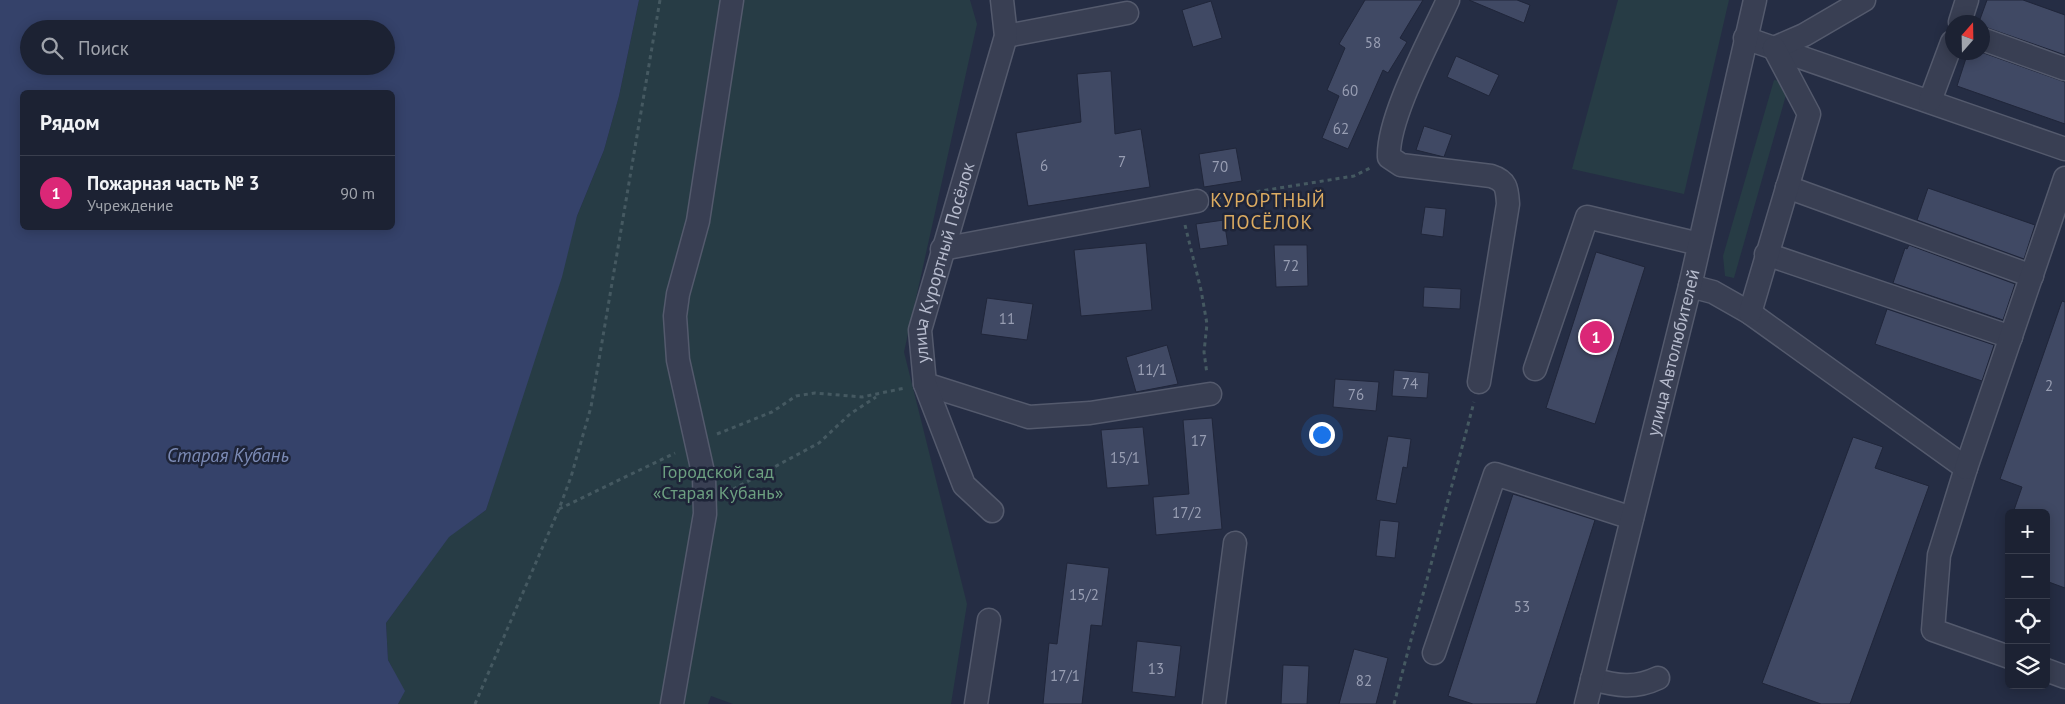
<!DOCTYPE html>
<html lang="ru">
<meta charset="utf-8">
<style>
:root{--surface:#1c2233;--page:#252a3b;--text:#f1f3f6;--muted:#a0a4ac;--line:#3a3f4e;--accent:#db2777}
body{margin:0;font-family:"PT Sans",sans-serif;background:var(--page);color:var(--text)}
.controls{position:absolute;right:15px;bottom:15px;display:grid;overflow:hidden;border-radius:8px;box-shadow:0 2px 12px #0003}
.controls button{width:45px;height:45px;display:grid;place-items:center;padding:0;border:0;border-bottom:1px solid var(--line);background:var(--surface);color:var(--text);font:25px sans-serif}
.compass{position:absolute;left:1945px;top:15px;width:45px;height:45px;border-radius:50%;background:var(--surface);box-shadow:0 2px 12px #0003;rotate:20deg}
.you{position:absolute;left:1321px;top:434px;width:18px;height:18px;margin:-12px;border:4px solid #fff;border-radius:50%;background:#1a73e8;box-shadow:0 0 0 8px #1a73e833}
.badge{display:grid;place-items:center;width:32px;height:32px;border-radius:50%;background:var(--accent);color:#fff;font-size:16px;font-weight:700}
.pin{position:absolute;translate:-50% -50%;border:2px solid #fff;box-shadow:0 1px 5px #0006}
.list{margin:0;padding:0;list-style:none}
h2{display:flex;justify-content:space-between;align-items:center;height:65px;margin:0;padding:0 20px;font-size:21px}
h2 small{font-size:16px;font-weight:400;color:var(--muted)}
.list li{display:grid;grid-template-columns:32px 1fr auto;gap:15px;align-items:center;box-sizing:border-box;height:75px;padding:0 20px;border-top:1px solid var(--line)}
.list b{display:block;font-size:19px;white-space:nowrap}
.list p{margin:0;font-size:16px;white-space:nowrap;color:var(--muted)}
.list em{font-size:16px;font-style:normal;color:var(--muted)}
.icon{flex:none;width:28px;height:28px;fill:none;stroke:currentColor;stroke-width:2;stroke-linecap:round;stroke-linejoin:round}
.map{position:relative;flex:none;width:2065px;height:704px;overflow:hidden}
.search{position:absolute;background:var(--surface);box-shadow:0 2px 12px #0003;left:20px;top:20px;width:375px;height:55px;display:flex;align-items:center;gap:12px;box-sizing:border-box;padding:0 18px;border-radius:28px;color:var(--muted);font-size:19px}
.panel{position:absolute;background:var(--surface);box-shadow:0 2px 12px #0003;left:20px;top:90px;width:375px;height:140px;border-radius:8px}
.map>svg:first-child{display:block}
.green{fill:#273c45}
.water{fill:#35426a;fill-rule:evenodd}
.building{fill:#404964;stroke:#20263a}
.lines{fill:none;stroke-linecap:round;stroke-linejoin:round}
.minor-casing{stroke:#545a6d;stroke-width:25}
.path{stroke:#455961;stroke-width:3;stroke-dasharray:4 4;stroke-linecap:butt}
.minor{stroke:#393f53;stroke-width:22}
.labels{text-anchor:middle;stroke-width:5;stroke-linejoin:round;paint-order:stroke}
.number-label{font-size:15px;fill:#989eb3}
.street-label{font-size:18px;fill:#b6bbcd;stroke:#1e2438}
.park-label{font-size:18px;fill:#6c9f80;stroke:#1e2438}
.neighbourhood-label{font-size:19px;letter-spacing:1px;fill:#ddac61;stroke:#1e2438}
.water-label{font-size:19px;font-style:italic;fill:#7c8bb6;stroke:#1e2438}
</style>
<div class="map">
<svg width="2065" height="704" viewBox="0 0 2065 704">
<rect width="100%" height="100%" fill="#252d44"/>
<g class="green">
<path d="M639 0H970L977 24 904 352 967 604 951 704H733L711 696 708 704H398L404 691 388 660 386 623 449 536 486 510 577 216 604 150 619 96Z"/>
<path d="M1618 0H1729L1684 194 1572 169Z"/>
<path d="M1774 80 1782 81 1786 86V95L1734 278 1725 276 1723 256Z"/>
</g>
<path class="water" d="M0 0H639L619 96 604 150 577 216 562 277 486 510 449 537 386 623 388 660 405 691 398 704H0ZM29 29H386V66H29ZM22 92H392V228H22Z"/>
<g class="building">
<path d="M1365 0H1423L1400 38 1407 42 1388 73 1383 70 1348 149 1322 138 1339 96 1327 90 1345 48 1339 44Z"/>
<path d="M1469 0H1517L1530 5 1524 23Z"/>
<path d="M1987 0H2023L2065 15V55L1982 26V22H1979Z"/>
<path d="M1211 1 1222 38 1193 47 1182 10Z"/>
<path d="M1968 52H1981L2065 82V124L1957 86Z"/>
<path d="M1456 56 1499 75 1489 96 1447 77Z"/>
<path d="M1111 71 1115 134 1141 129 1150 187 1028 206 1016 133 1081 122 1077 74Z"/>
<path d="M1424 126 1452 135 1444 157 1416 150Z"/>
<path d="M1236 148 1242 181 1204 187 1199 154Z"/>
<path d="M1928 188 2035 225 2024 259 1917 220Z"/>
<path d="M1425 207 1446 209 1443 237 1421 234Z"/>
<path d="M1224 220 1228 245 1200 249 1196 224Z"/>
<path d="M1146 243 1152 310 1081 316 1074 250Z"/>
<path d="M1274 245H1307L1308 286 1276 287Z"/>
<path d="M1909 245 2015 284 2003 320 1893 283 1905 248 1907 249Z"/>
<path d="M1596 252 1645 267 1595 424 1546 408Z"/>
<path d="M1424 287 1461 289 1460 309 1423 307Z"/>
<path d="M987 298 1033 304 1027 340 981 334Z"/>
<path d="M2062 301 2065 302V588L2046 581V513H2013L2022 487 2000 479Z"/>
<path d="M1887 309 1994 345 1982 381 1875 344Z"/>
<path d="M1167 345 1178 384 1136 392 1126 357Z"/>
<path d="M1394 370 1429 373 1427 398 1392 396Z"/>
<path d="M1335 379 1379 382 1376 411 1333 407Z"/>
<path d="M1212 418 1222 529 1156 535 1153 497 1189 494 1183 420Z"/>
<path d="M1143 427 1149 485 1107 488 1101 430Z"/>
<path d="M1388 436 1411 439 1407 468 1403 467 1396 504 1376 500Z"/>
<path d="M1853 437 1883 447 1875 468 1929 486 1850 704H1821L1762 683Z"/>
<path d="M1513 494 1595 520 1536 704H1473L1448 696Z"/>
<path d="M1380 520 1399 522 1395 558 1376 556Z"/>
<path d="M1067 563 1109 568 1102 626 1091 625 1082 704H1043L1049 643 1057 644Z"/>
<path d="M1137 641 1181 646 1175 697 1132 692Z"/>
<path d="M1354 649 1388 658 1376 704H1339Z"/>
<path d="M1283 665 1309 666 1307 704H1281Z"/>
</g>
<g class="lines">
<g class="minor-casing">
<g id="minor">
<path d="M1448 0C1431 38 1387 118 1389 157L1401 165 1491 176C1507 181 1507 189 1508 204L1479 382"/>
<path d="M1960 22 1967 0"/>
<path d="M1006 36 1127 13"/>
<path d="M1745 38 2065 149"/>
<path d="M1982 39 2065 69"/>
<path d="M1774 48 1804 35 1864 0"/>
<path d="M1930 101 1952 42"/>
<path d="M1787 187 2032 276"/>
<path d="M942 249 1197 201"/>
<path d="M1766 254 2011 337"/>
<path d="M1690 286 1713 292 1750 313 1966 468 1939 555 1933 630 2009 657"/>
<path d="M1750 313 1809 114 1774 48"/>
<path d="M1535 369 1587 217 1699 244"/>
<path d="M925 384 1029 417 1090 413 1210 394"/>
<path d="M1966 468 2065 178"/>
<path id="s1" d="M992 511 964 485 925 384 920 330 1006 36 1002 0"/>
<path d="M1434 653 1495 474 1632 518"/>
<path d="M2046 670 2065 677"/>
<path d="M1592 679C1617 686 1635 689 1658 678"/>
<path d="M672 704 705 514 704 477 678 360 675 316 678 294 698 221 732 0"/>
<path d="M976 704 989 620"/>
<path d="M1214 704 1235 543"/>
<path id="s2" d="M1586 704 1690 286 1755 0"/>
</g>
</g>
<g class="path">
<path d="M1217 198 1354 176 1370 168"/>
<path d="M1185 225 1201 290 1207 324 1204 352 1207 374"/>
<path d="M717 434 772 412 796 396 815 393 862 397 905 388"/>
<path d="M726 493 819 443 850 414 876 397"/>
<path d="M559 509 675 453"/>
<path d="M475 704 559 509 571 477 591 407 660 0"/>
<path d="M1394 704 1474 402"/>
</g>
<use href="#minor" class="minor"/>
</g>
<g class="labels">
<g class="number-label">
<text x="1373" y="48">58</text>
<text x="1350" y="96">60</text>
<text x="1341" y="134">62</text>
<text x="1122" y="167">7</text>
<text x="1044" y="171">6</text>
<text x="1220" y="172">70</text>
<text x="1291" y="271">72</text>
<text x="1007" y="324">11</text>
<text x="1152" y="375">11/1</text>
<text x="1410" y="389">74</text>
<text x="2049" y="391">2</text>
<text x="1356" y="400">76</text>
<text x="1199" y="446">17</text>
<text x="1125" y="463">15/1</text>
<text x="1187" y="518">17/2</text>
<text x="1084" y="600">15/2</text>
<text x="1522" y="612">53</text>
<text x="1156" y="674">13</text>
<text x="1065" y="681">17/1</text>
<text x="1364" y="686">82</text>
</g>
<g class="street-label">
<text dy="6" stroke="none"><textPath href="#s1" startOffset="271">улица Курортный Посёлок</textPath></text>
<text dy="6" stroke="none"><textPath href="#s2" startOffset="362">улица Автолюбителей</textPath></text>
</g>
<g class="park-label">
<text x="718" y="478">Городской сад<tspan x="718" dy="21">«Старая Кубань»</tspan></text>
</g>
<g class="neighbourhood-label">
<text x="1268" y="207">КУРОРТНЫЙ<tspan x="1268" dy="22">ПОСЁЛОК</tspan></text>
</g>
<g class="water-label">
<text x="228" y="462">Старая Кубань</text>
</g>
</g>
</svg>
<div class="controls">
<button>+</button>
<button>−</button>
<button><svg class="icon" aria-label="locate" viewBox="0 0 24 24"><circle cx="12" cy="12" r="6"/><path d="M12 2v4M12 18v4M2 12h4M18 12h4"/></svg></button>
<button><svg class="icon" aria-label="layers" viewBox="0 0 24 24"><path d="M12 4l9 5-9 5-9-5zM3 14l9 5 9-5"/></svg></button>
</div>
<svg class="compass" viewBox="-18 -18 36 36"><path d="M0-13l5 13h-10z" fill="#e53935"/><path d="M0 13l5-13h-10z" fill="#a0a4ac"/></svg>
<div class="you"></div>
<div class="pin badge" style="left:1596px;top:337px">1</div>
<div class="search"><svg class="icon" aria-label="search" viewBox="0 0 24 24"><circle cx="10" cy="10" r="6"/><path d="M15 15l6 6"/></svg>Поиск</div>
<section class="panel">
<h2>Рядом<small></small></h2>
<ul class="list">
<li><span class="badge">1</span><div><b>Пожарная часть № 3</b><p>Учреждение</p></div><em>90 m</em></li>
</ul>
</section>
</div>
